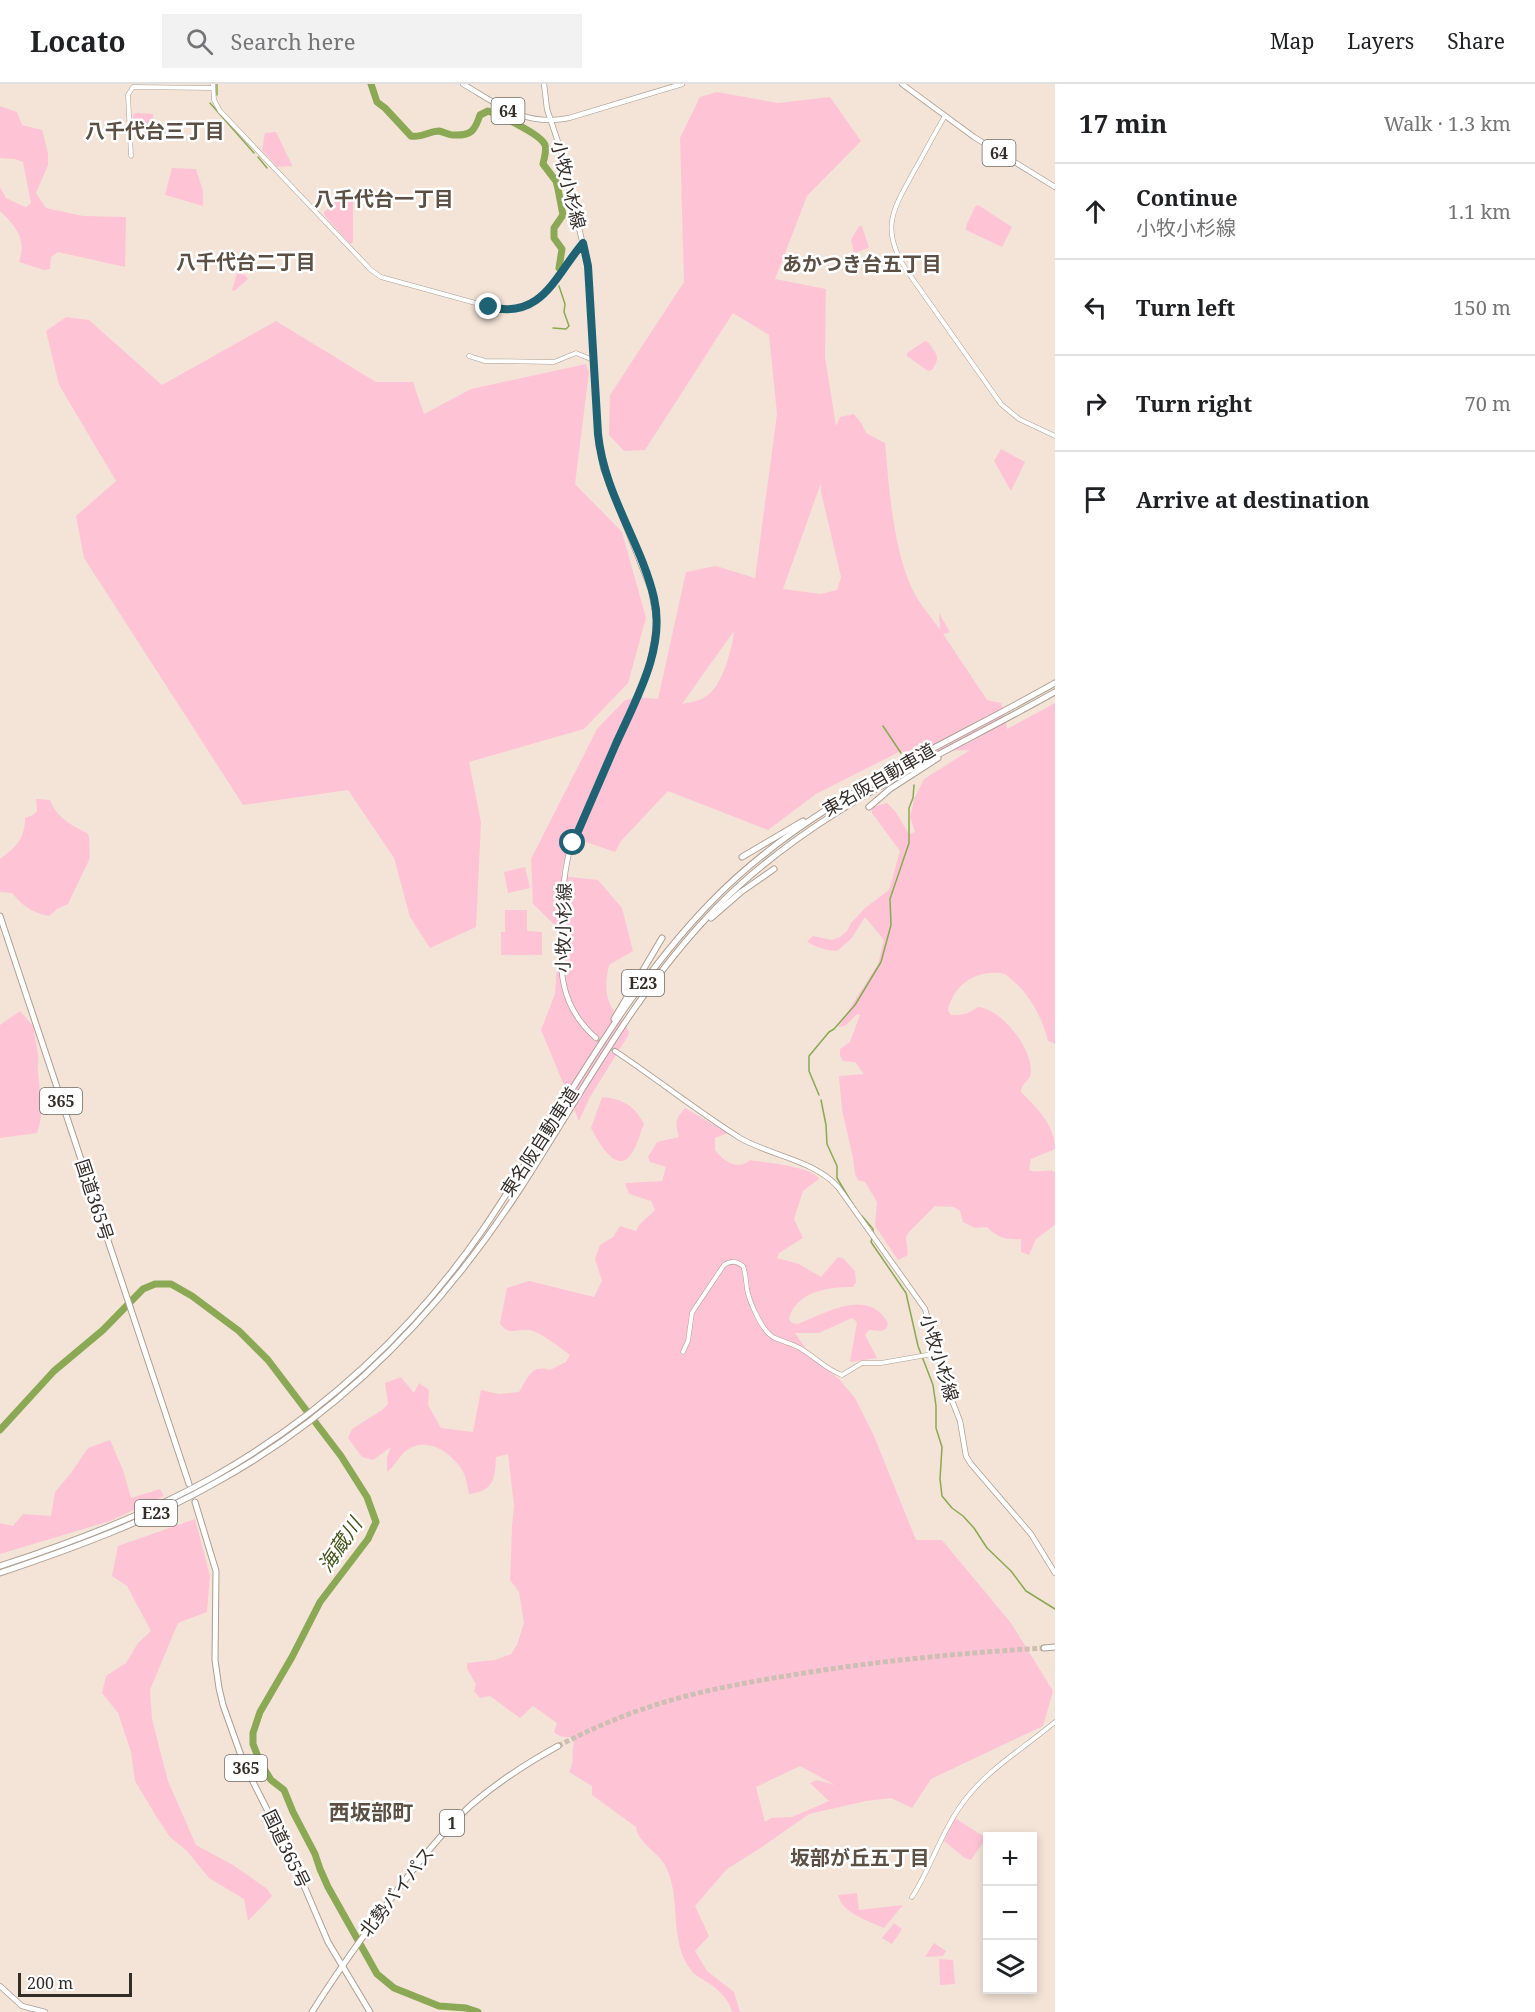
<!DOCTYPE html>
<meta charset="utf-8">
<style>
:root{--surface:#fff;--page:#f2f2f2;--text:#202124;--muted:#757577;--line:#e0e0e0}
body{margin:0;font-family:"Noto Serif","Noto Sans JP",serif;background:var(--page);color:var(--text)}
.controls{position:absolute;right:18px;bottom:18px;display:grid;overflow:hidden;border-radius:0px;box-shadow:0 3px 9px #0003}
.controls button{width:54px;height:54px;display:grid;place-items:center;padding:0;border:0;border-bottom:2px solid var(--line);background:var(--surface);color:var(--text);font:30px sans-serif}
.scale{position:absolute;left:18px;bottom:15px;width:114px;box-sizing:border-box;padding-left:6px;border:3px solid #332d28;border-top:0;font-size:16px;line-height:21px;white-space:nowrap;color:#332d28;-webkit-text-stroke:4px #fff;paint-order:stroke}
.stop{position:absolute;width:18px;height:18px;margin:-14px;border:4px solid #1e6274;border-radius:50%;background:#fff}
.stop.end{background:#1e6274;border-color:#fff;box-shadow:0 2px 6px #0008}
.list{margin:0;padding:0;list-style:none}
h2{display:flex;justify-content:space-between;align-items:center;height:78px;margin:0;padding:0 24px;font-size:26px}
h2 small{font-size:20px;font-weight:400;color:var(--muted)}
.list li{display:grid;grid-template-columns:39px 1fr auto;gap:18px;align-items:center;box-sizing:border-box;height:96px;padding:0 24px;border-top:2px solid var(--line)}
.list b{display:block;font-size:22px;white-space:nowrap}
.list p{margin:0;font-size:20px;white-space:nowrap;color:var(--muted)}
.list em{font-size:20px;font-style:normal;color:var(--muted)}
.icon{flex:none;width:33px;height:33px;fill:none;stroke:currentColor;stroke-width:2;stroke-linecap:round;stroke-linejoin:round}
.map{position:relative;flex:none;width:1055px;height:1928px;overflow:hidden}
header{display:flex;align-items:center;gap:36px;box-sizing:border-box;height:84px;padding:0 30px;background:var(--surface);border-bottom:2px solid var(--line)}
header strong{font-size:28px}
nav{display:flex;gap:33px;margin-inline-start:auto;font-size:21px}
.search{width:420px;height:54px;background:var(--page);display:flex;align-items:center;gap:15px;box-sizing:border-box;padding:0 21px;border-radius:0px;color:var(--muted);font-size:22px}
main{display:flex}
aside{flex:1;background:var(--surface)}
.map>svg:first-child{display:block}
.green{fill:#fec4d6;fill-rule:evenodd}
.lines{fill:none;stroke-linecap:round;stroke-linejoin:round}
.stream{stroke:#8ba854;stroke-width:1.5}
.river{stroke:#8ba854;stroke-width:7}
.secondary-tunnel{stroke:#cdbfb4;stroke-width:4.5;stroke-dasharray:4.5 2;stroke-linecap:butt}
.trunk-tunnel{stroke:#cdbfb4;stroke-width:5;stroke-dasharray:5 2.5;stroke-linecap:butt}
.tertiary-casing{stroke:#ad9e92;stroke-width:5}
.secondary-casing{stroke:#ad9e92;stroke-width:6}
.primary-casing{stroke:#ad9e92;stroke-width:6}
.trunk-casing{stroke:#ad9e92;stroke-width:7}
.motorway-casing{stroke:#ad9e92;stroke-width:7}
.tertiary{stroke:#fff;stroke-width:4}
.secondary{stroke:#fff;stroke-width:4.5}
.primary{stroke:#fff;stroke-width:4.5}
.trunk{stroke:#fff;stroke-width:5}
.motorway{stroke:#fff;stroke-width:5}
.route{stroke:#1e6274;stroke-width:8}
.labels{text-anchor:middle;stroke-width:5;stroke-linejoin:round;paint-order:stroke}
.shield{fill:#fff;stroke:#706c68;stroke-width:1.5}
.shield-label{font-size:16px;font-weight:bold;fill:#332d28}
.street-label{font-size:18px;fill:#332d28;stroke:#fff}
.neighbourhood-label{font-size:20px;font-weight:bold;fill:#5c4f44;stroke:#fff}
.water-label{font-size:20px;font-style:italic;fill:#44561b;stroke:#fff}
.quarter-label{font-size:21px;font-weight:bold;fill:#5c4f44;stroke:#fff}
</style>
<header>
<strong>Locato</strong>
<div class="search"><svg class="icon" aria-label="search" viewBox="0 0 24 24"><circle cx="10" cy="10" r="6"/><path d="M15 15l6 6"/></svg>Search here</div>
<nav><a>Map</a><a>Layers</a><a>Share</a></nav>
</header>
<main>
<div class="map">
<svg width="1055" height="1928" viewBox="0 0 1055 1928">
<rect width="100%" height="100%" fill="#f3e4d7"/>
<g class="green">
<path d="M717 8 778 19 830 13 861 57 807 112 775 195 826 205 825 273 836 342 840 333 854 330 862 340 866 349 885 359C889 402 893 461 910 500 916 516 930 531 940 546L939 529 950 548 943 550 987 616 1001 619 1005 629 1007 645 1055 619V960L1048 957C1041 930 1028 907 1005 890 979 884 954 899 948 926L951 931C963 931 968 930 978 923 1002 925 1032 964 1031 988 1031 996 1021 999 1021 1008 1037 1024 1055 1041 1055 1065L1031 1075 1029 1086C1039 1090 1047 1084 1055 1088V1141L1036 1155 1029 1171 1021 1168V1155C1006 1156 998 1154 987 1143L975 1144 963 1138 960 1127 954 1123 935 1122 908 1149 906 1154 908 1171 898 1176 875 1142 877 1118 865 1098 858 1096 855 1090 853 1074 842 1026 839 992 864 990 855 978 843 977 840 972V965L850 958 860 931 857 930 845 942 838 943 878 880 884 856 865 833 851 855 837 867C829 867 813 863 807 857L813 852 832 856 840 853 847 847 851 839 865 824 889 806 900 767 872 729V723L887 719 895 727 909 750 915 748 910 733 914 715 924 695 970 666 899 668 816 710 768 746 668 707 621 757 615 768 572 753 564 777 561 792 598 796 622 824 633 867 609 881C606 895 604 909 611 922 617 934 626 936 629 950L590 1013 579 1037 541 946 555 910 559 845 533 820 531 775 597 645 624 617 635 613 658 615 686 488 716 482 755 494 777 330 769 251 733 229 645 366 624 367 609 351 610 311 684 198 680 54 700 13ZM821 399V408L841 493 837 506 821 510 783 505ZM734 547C732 565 722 604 705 613 699 617 688 619 682 620Z"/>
<path d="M0 22 17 28 22 41 42 46 43 49 48 69V81L36 109 46 124 83 132 126 133 125 183 58 168 51 173 50 185 44 186 19 178C27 154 16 143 0 127V103L6 114 23 122 26 123 31 119 23 78 15 75 0 74Z"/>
<path d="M135 29 153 30 154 48H136L134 46 133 31Z"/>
<path d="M276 48 292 81V82L277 83 262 66 265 49Z"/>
<path d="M172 84 196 85 203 107V122L165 111Z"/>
<path d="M350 111 353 114V158L350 160 324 131V128L335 118Z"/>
<path d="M978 121 1012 143 1002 163 966 146V142L975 123Z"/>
<path d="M859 142H862L869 164 854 169 851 156Z"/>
<path d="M237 189 245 191 248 195 234 207 232 206Z"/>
<path d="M66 233 89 236 162 301 276 237 376 298H413L424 330 471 305 586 280 589 288 575 400 622 448 646 534 628 599 584 645 469 678 481 738 476 843 430 864 410 833 394 774 348 706 243 721 84 474 76 432 116 397 59 301 46 247Z"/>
<path d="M925 257 928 258C937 271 941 272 932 286L928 287 907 272V269Z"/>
<path d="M1001 365 1025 378 1011 407 994 377Z"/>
<path d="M36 715 50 716C57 734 71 741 87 749L89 752 90 774 68 820 57 825 49 832C32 829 23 822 12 809L0 808V775C16 763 25 755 25 734L33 731 37 727Z"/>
<path d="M525 783 530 804 508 809 504 788Z"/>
<path d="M505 826H527V847L542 848V871H501V848H505Z"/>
<path d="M20 927 34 943C34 953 37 961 38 971 39 977 37 983 38 989 40 1012 45 1027 37 1049L0 1054V941Z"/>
<path d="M602 1013C623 1015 634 1021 644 1040 640 1049 638 1059 633 1067 618 1095 598 1057 591 1044Z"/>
<path d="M685 1024 728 1049 715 1054V1066C723 1077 738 1087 750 1076 766 1079 811 1082 819 1095L803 1107 794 1135 803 1154 779 1169 777 1174 799 1180 821 1193 838 1173 844 1175 855 1187 856 1198 853 1203C829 1203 796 1207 789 1235L792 1239 798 1240C826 1229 868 1203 888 1239L886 1245 881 1247 869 1246 865 1251 877 1274 850 1278 857 1238 852 1234 819 1249H795L815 1277 839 1295 855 1314 874 1352 916 1456H942L1011 1539 1053 1607 1043 1642 931 1695 912 1724 891 1714 866 1717 809 1730 762 1763 727 1785 695 1822 709 1852 695 1867 707 1887 734 1908 740 1928H732C728 1912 715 1903 702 1895 698 1892 693 1890 691 1886 668 1856 682 1816 666 1783 659 1768 638 1760 636 1743L592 1711V1702L569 1688C575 1677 571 1670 574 1658L571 1653C564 1653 559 1653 554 1648L557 1639 533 1622 520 1634 490 1612 480 1614 474 1607 476 1600 467 1585V1579L495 1576 511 1570 517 1561 524 1539 519 1508 510 1496 512 1442 514 1422 508 1370 496 1373C495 1395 494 1407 469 1410 467 1401 466 1390 460 1383 449 1367 424 1352 406 1367 399 1372 395 1382 387 1388V1373L391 1363 373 1376 362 1373 348 1354 352 1345 382 1326 388 1320 385 1299 401 1293 414 1309 419 1299 429 1306 428 1321 441 1344 473 1348 481 1306 499 1310 519 1308C528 1294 531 1280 550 1286L566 1278 570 1271C560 1264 541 1248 529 1246 517 1244 508 1253 500 1239L507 1204 529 1197 594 1213 602 1197 595 1175 600 1161 613 1153 620 1142 636 1147 640 1140 655 1126 651 1117 629 1110 625 1099 662 1097 666 1083 650 1078 648 1073 657 1058 679 1053C675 1039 675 1035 685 1024ZM800 1682 835 1701 817 1696 810 1699 829 1717 792 1733 771 1734 765 1738 756 1703Z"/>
<path d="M110 1356 123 1386 131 1414 160 1405 164 1412 110 1437 0 1470V1439L13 1442 23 1430 51 1432 55 1408 71 1389 88 1364Z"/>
<path d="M195 1435 210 1492 207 1528 178 1539 150 1606 152 1635 168 1697 196 1761 233 1781 266 1804 272 1812 248 1837 244 1815 209 1794 187 1767 170 1753 156 1732 135 1697 131 1668 118 1629 102 1609 106 1592 126 1579 138 1559 151 1547 127 1502 112 1492 118 1462Z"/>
<path d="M955 1734 986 1754 971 1776 965 1774 944 1757Z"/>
<path d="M857 1809 859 1826 903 1821 884 1844C868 1837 842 1829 838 1811Z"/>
<path d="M894 1839 902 1845 892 1860 882 1854Z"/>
<path d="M934 1859 946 1867 943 1872 925 1873Z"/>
<path d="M939 1875 953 1876 955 1900 940 1901Z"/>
</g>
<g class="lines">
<g class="stream">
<path d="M217 0V11"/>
<path d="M210 19 254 69"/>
<path d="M258 73 267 84"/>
<path d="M553 244 566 245 569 242 564 228 565 220 559 202"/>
<path d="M883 642 901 669"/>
<path d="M819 1011 809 987V972L829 948 834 945 855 921 881 878 891 841 890 815 909 759V724L913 714 914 701"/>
<path d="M821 1016 826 1041 827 1060 837 1082V1094L855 1124"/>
<path d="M862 1132 873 1145V1150"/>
<path d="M872 1154 871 1158 906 1209 918 1262 933 1301 936 1322V1344L942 1363 940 1395 942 1412 952 1424 963 1432 974 1444 987 1464 1011 1487 1026 1507 1055 1525"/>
</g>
<g class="river">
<path d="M371 0 377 18 385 24 411 52C422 54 430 47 439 47 444 48 449 51 453 51 472 52 475 46 480 31L488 27C499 31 541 50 545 61 547 67 544 74 543 80L556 97 558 105 563 131 554 144V154L562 165 559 184"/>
<path d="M0 1346 54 1287 103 1246 143 1205 155 1200H171L192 1212 239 1247 268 1276 341 1372 367 1413 376 1438 368 1455 320 1518 292 1573 260 1628 253 1649V1660L260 1678 271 1696 284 1706 293 1728 315 1770 320 1785 328 1803 377 1890 394 1904 439 1922 466 1924 478 1928"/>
</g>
<path class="secondary-tunnel" d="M596 954 615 967"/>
<path class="trunk-tunnel" d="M558 1662C587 1647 616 1634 646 1624 693 1608 743 1599 792 1591 876 1577 960 1569 1044 1564"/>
<g class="tertiary-casing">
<g id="tertiary">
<path d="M213 0 214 16 220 27 371 186 381 193 501 226C545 228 559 188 583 159"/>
<path d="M945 32C934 50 924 70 913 89 892 127 880 146 907 187L1001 320 1019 335 1055 352"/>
<path d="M131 72 128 11 133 3 213 4"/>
<path d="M469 272 485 277 554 278 576 269 593 276"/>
<path d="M683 1268 688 1257 692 1229 695 1224 724 1181C731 1176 737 1177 743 1182 746 1190 746 1197 747 1205 749 1217 762 1247 773 1253 783 1258 794 1260 803 1266 816 1274 827 1286 842 1291L862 1279H881L938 1269"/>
<path d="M912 1813C931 1784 941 1748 962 1720 986 1686 1023 1665 1055 1638"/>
</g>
</g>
<g class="secondary-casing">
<g id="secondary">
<path d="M544 0 547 25 560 64 588 182 598 350 603 384 651 506 657 540 648 588 571 762C564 785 563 807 562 831 560 880 556 919 596 954"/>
<path d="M615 967C657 995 697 1027 740 1054 771 1072 814 1076 838 1103L925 1225 946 1301 960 1337 966 1372 971 1380 1031 1450 1055 1489"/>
<path d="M0 1902 22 1922 45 1928"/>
</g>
</g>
<g class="primary-casing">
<g id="primary">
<path d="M463 0C499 21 525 43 569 34L682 0"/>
<path d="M902 0 974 53 1055 103"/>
</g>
</g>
<g class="trunk-casing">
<g id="trunk">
<path d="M0 832 189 1400"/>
<path d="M195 1418 216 1487 215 1576 219 1604 223 1621 244 1680 296 1783 328 1858 370 1928"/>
<path d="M1044 1564 1055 1563"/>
<path d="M312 1928C339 1885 368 1845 399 1804 421 1775 444 1746 471 1721 498 1698 527 1679 558 1662"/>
</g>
</g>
<g class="motorway-casing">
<g id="motorway">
<path d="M869 723 890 705 938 674"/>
<path d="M742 773 803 737"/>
<path d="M711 834 741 808 774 785"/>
<path d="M614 935 662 854"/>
<path d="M0 1482C74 1458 148 1430 215 1392 322 1331 414 1246 484 1144 558 1035 618 914 710 819 806 719 937 666 1055 599"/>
<path d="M0 1489C74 1464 148 1437 215 1399 341 1330 440 1227 518 1108 581 1011 635 907 716 824 811 726 938 674 1055 608"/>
</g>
</g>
<use href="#tertiary" class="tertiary"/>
<use href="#secondary" class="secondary"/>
<use href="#primary" class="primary"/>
<use href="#trunk" class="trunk"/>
<use href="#motorway" class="motorway"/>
</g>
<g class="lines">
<path class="route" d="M489 223C542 236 555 192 583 159L588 182 598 350C604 410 641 458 654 514 666 565 635 617 615 662 601 694 587 727 573 759"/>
</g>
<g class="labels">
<g class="shield">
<rect x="491.5" y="14" width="33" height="26" rx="4.5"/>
<rect x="982.5" y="56" width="33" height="26" rx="4.5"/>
<rect x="622" y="886" width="42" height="26" rx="4.5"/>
<rect x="40" y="1004" width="42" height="26" rx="4.5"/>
<rect x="135" y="1416" width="42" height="26" rx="4.5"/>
<rect x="225" y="1671" width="42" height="26" rx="4.5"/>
<rect x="440" y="1726" width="24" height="26" rx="4.5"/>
</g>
<g class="shield-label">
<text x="508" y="33">64</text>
<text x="999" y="75">64</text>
<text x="643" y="905">E23</text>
<text x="61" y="1023">365</text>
<text x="156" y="1435">E23</text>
<text x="246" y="1690">365</text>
<text x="452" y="1745">1</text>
</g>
<g class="street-label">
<text transform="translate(568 101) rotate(76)" y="6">小牧小杉線</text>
<text transform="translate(879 696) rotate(-30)" y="6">東名阪自動車道</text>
<text transform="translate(564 844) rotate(-89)" y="6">小牧小杉線</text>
<text transform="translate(540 1058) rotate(-57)" y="6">東名阪自動車道</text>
<text transform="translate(94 1116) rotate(72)" y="6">国道365号</text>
<text transform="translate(939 1274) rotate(73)" y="6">小牧小杉線</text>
<text transform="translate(286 1765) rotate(64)" y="6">国道365号</text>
<text transform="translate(397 1808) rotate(-52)" y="6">北勢バイパス</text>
</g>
<g class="neighbourhood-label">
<text x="155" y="54">八千代台三丁目</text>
<text x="384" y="122">八千代台一丁目</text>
<text x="246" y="185">八千代台二丁目</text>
<text x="862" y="187">あかつき台五丁目</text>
<text x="860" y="1781">坂部が丘五丁目</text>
</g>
<g class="water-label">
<text transform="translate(340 1461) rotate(-56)" y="7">海蔵川</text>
</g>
<g class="quarter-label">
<text x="371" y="1736">西坂部町</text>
</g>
</g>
</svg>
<div class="controls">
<button>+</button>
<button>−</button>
<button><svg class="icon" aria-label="layers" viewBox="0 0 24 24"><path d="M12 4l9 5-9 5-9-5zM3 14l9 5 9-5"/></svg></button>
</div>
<div class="scale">200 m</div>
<div class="stop" style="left:573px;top:759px"></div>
<div class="stop end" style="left:489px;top:223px"></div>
</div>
<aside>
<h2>17 min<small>Walk · 1.3 km</small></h2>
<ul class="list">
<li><svg class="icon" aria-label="ahead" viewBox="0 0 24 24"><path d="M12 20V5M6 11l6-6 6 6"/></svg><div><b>Continue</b><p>小牧小杉線</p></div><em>1.1 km</em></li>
<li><svg class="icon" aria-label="left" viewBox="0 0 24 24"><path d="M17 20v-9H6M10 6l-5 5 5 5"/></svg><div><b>Turn left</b></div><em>150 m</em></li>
<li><svg class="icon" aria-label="right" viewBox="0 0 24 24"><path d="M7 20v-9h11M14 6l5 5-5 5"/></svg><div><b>Turn right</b></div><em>70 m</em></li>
<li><svg class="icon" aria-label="arrive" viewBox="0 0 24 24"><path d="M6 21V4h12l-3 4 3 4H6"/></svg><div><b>Arrive at destination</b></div></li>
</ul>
</aside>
</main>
